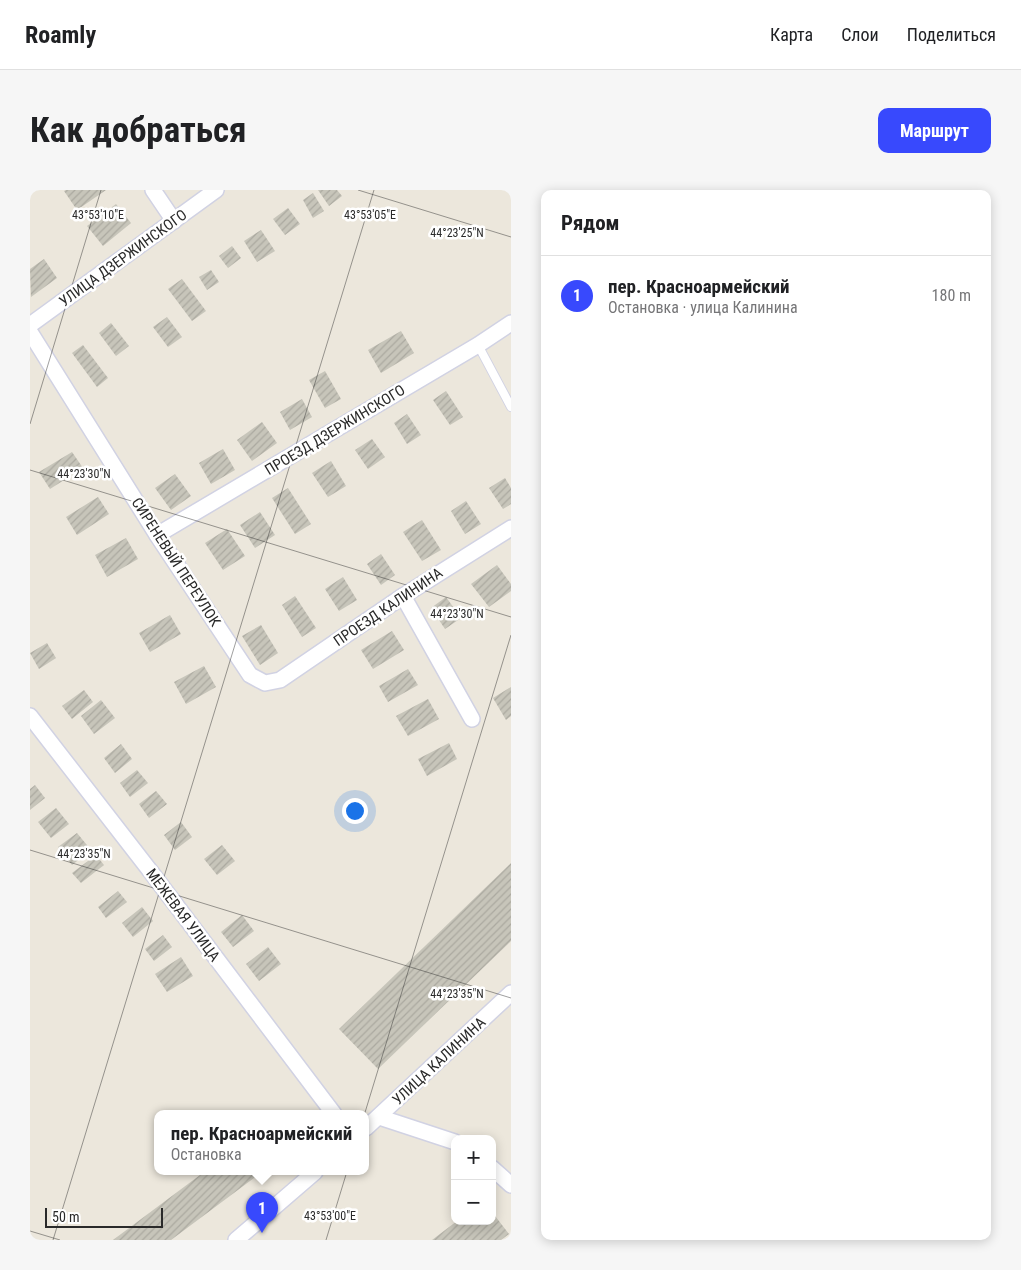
<!DOCTYPE html>
<html lang="ru">
<meta charset="utf-8">
<style>
:root{--surface:#fff;--page:#f6f6f6;--text:#202124;--muted:#757577;--line:#e0e0e0;--accent:#3849fd}
body{margin:0;font-family:"Roboto Condensed",sans-serif;background:var(--page);color:var(--text)}
.controls{position:absolute;right:15px;bottom:15px;display:grid;overflow:hidden;border-radius:10px;box-shadow:0 2px 12px #0003}
.controls button{width:45px;height:45px;display:grid;place-items:center;padding:0;border:0;border-bottom:1px solid var(--line);background:var(--surface);color:var(--text);font:25px sans-serif}
.scale{position:absolute;left:15px;bottom:12px;width:118px;box-sizing:border-box;padding-left:5px;border:2px solid #2a2a2a;border-top:0;font-size:14px;line-height:18px;white-space:nowrap;color:#2a2a2a;-webkit-text-stroke:4px #fff;paint-order:stroke}
.you{position:absolute;left:324px;top:620px;width:18px;height:18px;margin:-12px;border:4px solid #fff;border-radius:50%;background:#1a73e8;box-shadow:0 0 0 8px #1a73e833}
.badge{display:grid;place-items:center;width:32px;height:32px;border-radius:50%;background:var(--accent);color:#fff;font-size:16px;font-weight:700}
.pin{position:absolute;translate:-50% -41px;filter:drop-shadow(0 1px 2px #0008)}
.pin::after{content:'';position:absolute;top:26px;width:18px;height:15px;background:inherit;clip-path:polygon(0 0,100% 0,50% 100%)}
.popup{position:absolute;left:124px;top:920px;width:215px;height:65px;box-sizing:border-box;display:grid;place-content:center;border-radius:10px;background:var(--surface);filter:drop-shadow(0 1px 4px #0005);font-size:16px;white-space:nowrap;color:var(--muted)}
.popup b{font-size:19px;color:var(--text)}
.popup::after{content:'';position:absolute;left:50%;top:100%;margin-left:-10px;border:10px solid transparent;border-top-color:var(--surface)}
.list{margin:0;padding:0;list-style:none}
h2{display:flex;justify-content:space-between;align-items:center;height:65px;margin:0;padding:0 20px;font-size:21px}
h2 small{font-size:16px;font-weight:400;color:var(--muted)}
.list li{display:grid;grid-template-columns:32px 1fr auto;gap:15px;align-items:center;box-sizing:border-box;height:80px;padding:0 20px;border-top:1px solid var(--line)}
.list b{display:block;font-size:19px;white-space:nowrap}
.list p{margin:0;font-size:16px;white-space:nowrap;color:var(--muted)}
.list em{font-size:16px;font-style:normal;color:var(--muted)}
.map{position:relative;flex:none;width:481px;height:1050px;overflow:hidden;border-radius:10px}
header{display:flex;align-items:center;gap:30px;box-sizing:border-box;height:70px;padding:0 25px;background:var(--surface);border-bottom:1px solid var(--line)}
header strong{font-size:24px}
nav{display:flex;gap:28px;margin-inline-start:auto;font-size:18px}
.intro{display:flex;align-items:center;justify-content:space-between;box-sizing:border-box;height:120px;padding:0 30px}
h1{margin:0;font-size:35px}
.button{padding:12px 22px;border-radius:10px;background:var(--accent);color:#fff;font-size:18px;font-weight:700}
main{display:flex;gap:30px;padding:0 30px}
aside{flex:1;background:var(--surface);border-radius:10px;box-shadow:0 2px 12px #0003}
.map>svg:first-child{display:block}
.building{fill:url(#building-hatch)}
.lines{fill:none;stroke-linecap:round;stroke-linejoin:round}
.service-casing{stroke:#d1d2e3;stroke-width:10}
.minor-casing{stroke:#d1d2e3;stroke-width:18}
.service{stroke:#fff;stroke-width:8}
.minor{stroke:#fff;stroke-width:15}
.ticks{fill:none;stroke:#2a2a2a;stroke-width:1;stroke-opacity:0.45}
.labels{text-anchor:middle;stroke-width:5;stroke-linejoin:round;paint-order:stroke}
.street-label{font-size:15px;fill:#2a2a2a;stroke:#fff}
.ticks-label{font-size:12px;text-anchor:middle;fill:#2a2a2a;stroke:#fff;stroke-width:5;stroke-linejoin:round;paint-order:stroke}
</style>
<header>
<strong>Roamly</strong>
<nav><a>Карта</a><a>Слои</a><a>Поделиться</a></nav>
</header>
<div class="intro"><h1>Как добраться</h1><a class="button">Маршрут</a></div>
<main>
<div class="map">
<svg width="481" height="1050" viewBox="0 0 481 1050">
<defs>
<pattern id="building-hatch" width="6" height="6" patternUnits="userSpaceOnUse" patternTransform="scale(1.25)"><rect width="6" height="6" fill="#c7c5ba"/><path d="M-1 1l2-2M0 6l6-6M5 7l2-2" fill="none" stroke="#aba9a0"/></pattern>
</defs>
<rect width="100%" height="100%" fill="#ece7dc"/>
<g class="building">
<path d="M36 0H76L47 20 34 1Z"/>
<path d="M288 0H307L312 6 299 16Z"/>
<path d="M283 3 294 21 283 28 273 10Z"/>
<path d="M86 14 101 33 73 56 57 36Z"/>
<path d="M258 18 270 34 255 45 243 29Z"/>
<path d="M231 40 245 61 227 72 214 51Z"/>
<path d="M202 56 211 68 198 78 189 66Z"/>
<path d="M14 69 27 88 1 107 0 79Z"/>
<path d="M181 80 189 92 177 100 169 87Z"/>
<path d="M152 89 176 121 162 131 138 99Z"/>
<path d="M137 127 152 147 138 157 123 137Z"/>
<path d="M81 133 99 156 86 166 69 143Z"/>
<path d="M371 141 384 163 351 183 338 160Z"/>
<path d="M53 155 78 188 67 197 42 163Z"/>
<path d="M295 181 311 209 295 218 279 190Z"/>
<path d="M416 201 433 227 420 235 403 210Z"/>
<path d="M272 209 282 227 260 240 250 222Z"/>
<path d="M377 224 391 245 377 254 364 233Z"/>
<path d="M232 232 247 253 222 271 207 250Z"/>
<path d="M342 249 355 267 338 279 325 260Z"/>
<path d="M193 259 205 280 181 294 169 273Z"/>
<path d="M42 262 53 278 20 299 9 282Z"/>
<path d="M301 271 316 296 298 307 282 283Z"/>
<path d="M145 284 161 306 141 320 125 298Z"/>
<path d="M475 288 481 298V314L473 319 459 298Z"/>
<path d="M258 298 281 334 265 344 242 308Z"/>
<path d="M68 307 79 324 47 345 36 327Z"/>
<path d="M436 311 451 334 435 344 421 321Z"/>
<path d="M230 322 245 345 225 358 210 335Z"/>
<path d="M392 330 411 360 392 371 373 342Z"/>
<path d="M197 339 215 366 193 380 175 353Z"/>
<path d="M96 348 108 369 77 387 65 365Z"/>
<path d="M351 364 365 385 351 395 337 374Z"/>
<path d="M467 375 481 394V401L459 417 441 394Z"/>
<path d="M313 387 327 410 309 421 295 399Z"/>
<path d="M265 406 286 438 272 447 252 415Z"/>
<path d="M416 407 431 428 415 439 401 418Z"/>
<path d="M140 425 151 444 120 462 109 443Z"/>
<path d="M231 435 248 463 230 475 212 446Z"/>
<path d="M362 441 374 460 343 479 331 460Z"/>
<path d="M17 453 26 468 9 479 0 463Z"/>
<path d="M174 476 186 497 156 514 144 492Z"/>
<path d="M378 479 388 495 358 512 349 496Z"/>
<path d="M481 497V526L476 530 463 508Z"/>
<path d="M54 500 63 512 42 529 32 516Z"/>
<path d="M398 509 409 529 378 546 366 526Z"/>
<path d="M71 510 85 528 64 544 51 526Z"/>
<path d="M419 553 427 569 397 586 388 569Z"/>
<path d="M91 554 102 569 85 583 74 568Z"/>
<path d="M107 580 118 593 100 607 90 593Z"/>
<path d="M5 595 15 608 0 620V599Z"/>
<path d="M126 601 137 614 119 628 109 614Z"/>
<path d="M26 618 39 634 21 648 8 632Z"/>
<path d="M151 632 162 647 145 660 134 645Z"/>
<path d="M47 643 61 660 42 675 28 657Z"/>
<path d="M192 655 205 671 187 685 174 669Z"/>
<path d="M66 665 74 675 51 693 42 683Z"/>
<path d="M481 673V751L348 879 309 839Z"/>
<path d="M88 701 97 712 76 728 68 717Z"/>
<path d="M112 717 123 731 103 747 92 733Z"/>
<path d="M212 725 224 741 203 757 191 742Z"/>
<path d="M133 745 142 757 124 771 115 759Z"/>
<path d="M238 757 251 774 229 791 216 774Z"/>
<path d="M151 767 163 786 137 802 125 784Z"/>
<path d="M174 982H232L141 1050H83Z"/>
<path d="M462 1022 479 1044 471 1050H402L427 1031H462Z"/>
</g>
<g class="lines">
<g class="service-casing">
<path id="service" d="M448 155 481 217"/>
</g>
<g class="minor-casing">
<g id="minor">
<path d="M123 0 144 31"/>
<path d="M0 135 186 0"/>
<path d="M0 142 127 345 220 485 235 493 250 490 373 406 481 338"/>
<path d="M127 345 448 155 481 133"/>
<path d="M373 406 442 529"/>
<path d="M0 526 121 682 304 924"/>
<path d="M349 927 425 952"/>
<path d="M336 938 481 803"/>
<path d="M462 978 481 995"/>
<path d="M206 1050 285 982"/>
</g>
</g>
<use href="#service" class="service"/>
<use href="#minor" class="minor"/>
</g>
<path class="ticks" d="M328 0 481 47M0 234 71 0M0 280 481 427M0 660 481 808M0 1041 30 1050M23 1050 344 0M296 1050 481 445"/>
<g class="labels">
<g class="street-label">
<text transform="translate(93 68) rotate(-36)" y="5">УЛИЦА ДЗЕРЖИНСКОГО</text>
<text transform="translate(305 240) rotate(-31)" y="5">ПРОЕЗД ДЗЕРЖИНСКОГО</text>
<text transform="translate(146 372) rotate(57)" y="5">СИРЕНЕВЫЙ ПЕРЕУЛОК</text>
<text transform="translate(358 417) rotate(-34)" y="5">ПРОЕЗД КАЛИНИНА</text>
<text transform="translate(153 725) rotate(53)" y="5">МЕЖЕВАЯ УЛИЦА</text>
<text transform="translate(409 871) rotate(-43)" y="5">УЛИЦА КАЛИНИНА</text>
</g>
</g>
<g class="ticks-label">
<text x="68" y="29">43°53'10"E</text>
<text x="340" y="29">43°53'05"E</text>
<text x="427" y="47">44°23'25"N</text>
<text x="54" y="288">44°23'30"N</text>
<text x="427" y="428">44°23'30"N</text>
<text x="54" y="668">44°23'35"N</text>
<text x="427" y="808">44°23'35"N</text>
<text x="300" y="1030">43°53'00"E</text>
</g>
</svg>
<div class="controls">
<button>+</button>
<button>−</button>
</div>
<div class="scale">50 m</div>
<div class="you"></div>
<div class="pin badge" style="left:232px;top:1043px">1</div>
<div class="popup"><b>пер. Красноармейский</b>Остановка</div>
</div>
<aside>
<h2>Рядом<small></small></h2>
<ul class="list">
<li><span class="badge">1</span><div><b>пер. Красноармейский</b><p>Остановка · улица Калинина</p></div><em>180 m</em></li>
</ul>
</aside>
</main>
